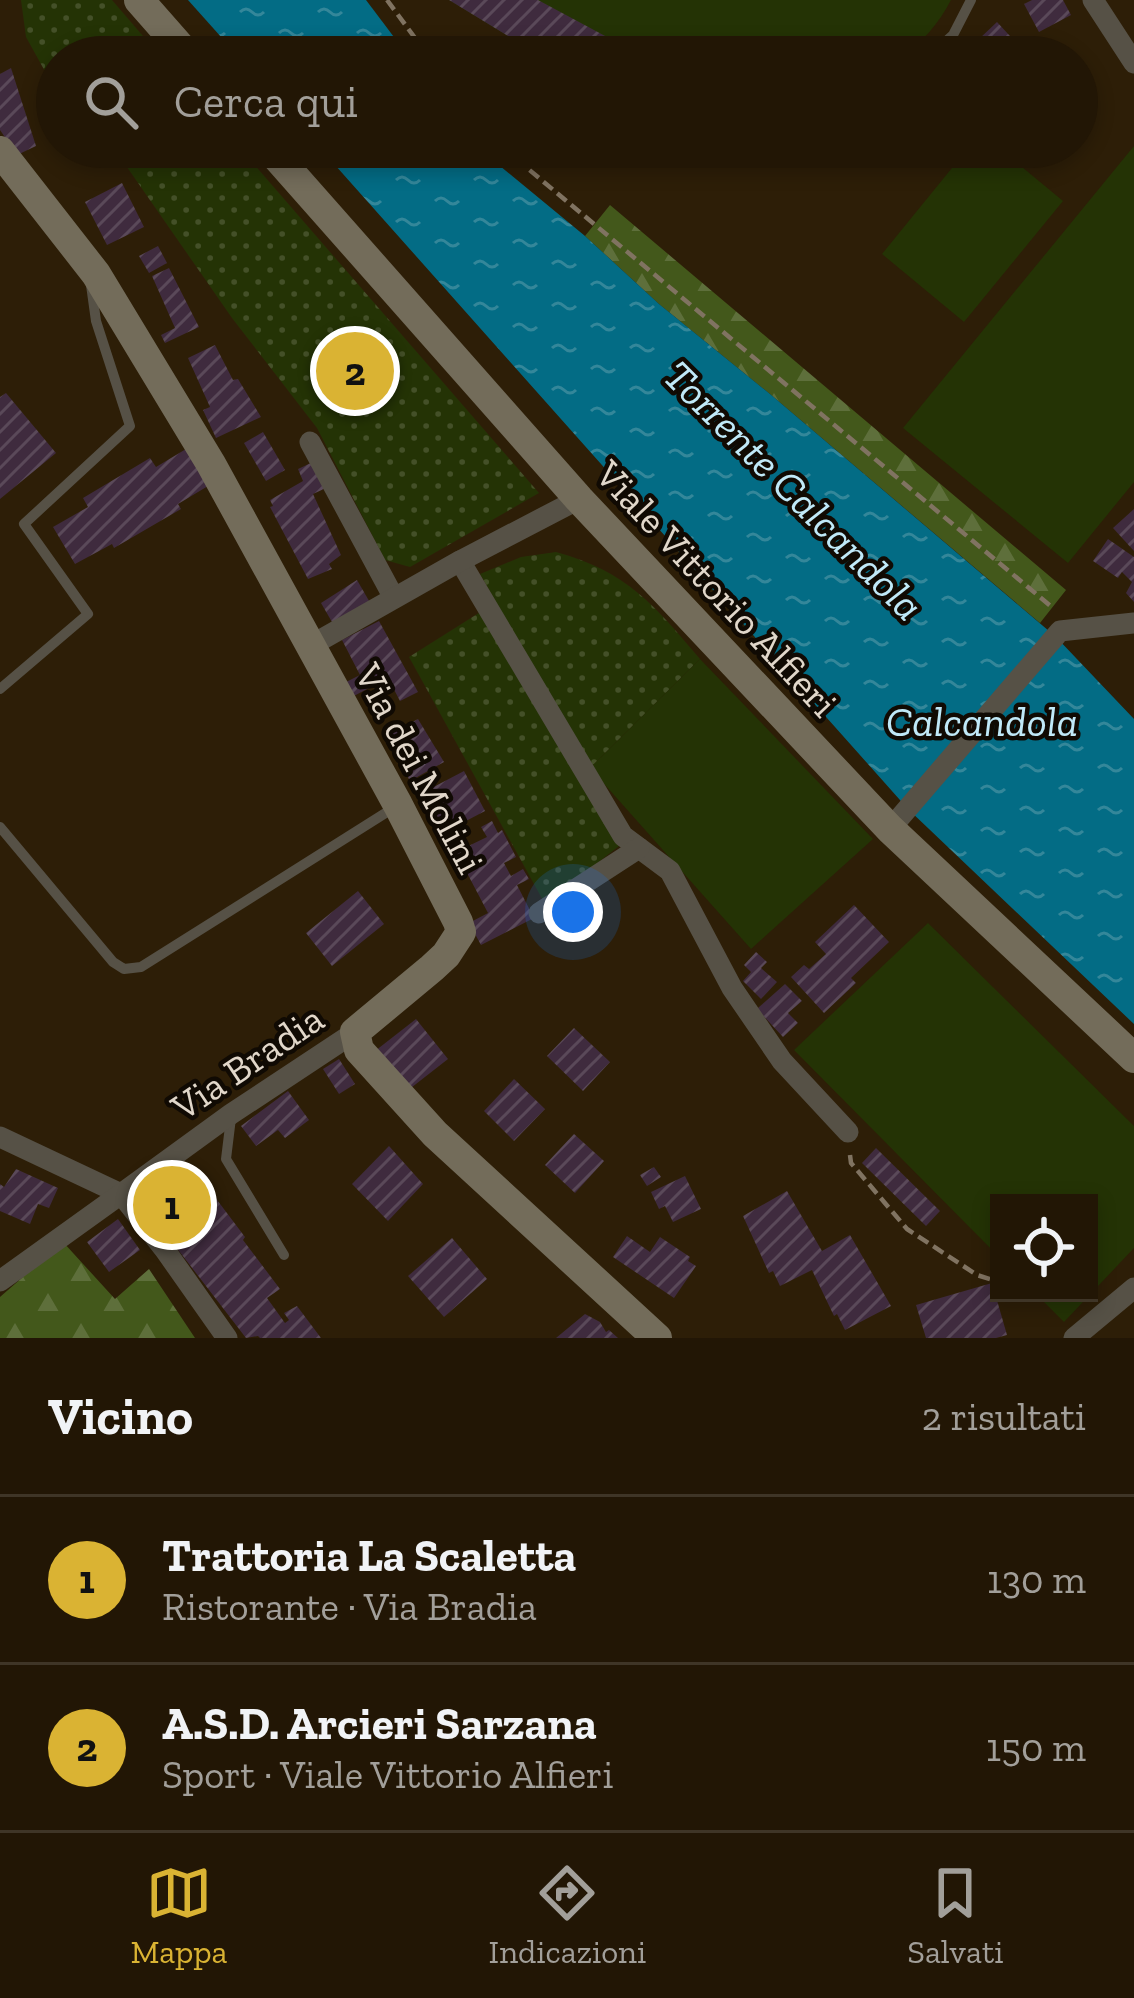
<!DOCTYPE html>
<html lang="it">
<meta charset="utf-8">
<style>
:root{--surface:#221605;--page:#2e2313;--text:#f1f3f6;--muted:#a29f9a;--line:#3f3527;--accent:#dab333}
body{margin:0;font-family:"Zilla Slab",serif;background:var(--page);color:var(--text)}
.controls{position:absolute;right:36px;bottom:36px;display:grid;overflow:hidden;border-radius:0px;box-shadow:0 6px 18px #0003}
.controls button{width:108px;height:108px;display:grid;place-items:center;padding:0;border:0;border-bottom:3px solid var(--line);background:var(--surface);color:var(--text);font:60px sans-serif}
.you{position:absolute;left:573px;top:912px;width:42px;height:42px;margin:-30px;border:9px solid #fff;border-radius:50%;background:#1a73e8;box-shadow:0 0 0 18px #1a73e833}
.badge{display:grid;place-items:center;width:78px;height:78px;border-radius:50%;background:var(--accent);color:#111;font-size:39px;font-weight:700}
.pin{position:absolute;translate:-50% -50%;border:6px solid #fff;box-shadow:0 3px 12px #0006}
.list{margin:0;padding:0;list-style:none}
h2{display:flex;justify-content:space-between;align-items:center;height:156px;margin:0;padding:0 48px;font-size:51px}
h2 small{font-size:39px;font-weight:400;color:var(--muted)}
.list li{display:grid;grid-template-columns:78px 1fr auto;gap:36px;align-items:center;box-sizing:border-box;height:168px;padding:0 48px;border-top:3px solid var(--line)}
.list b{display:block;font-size:45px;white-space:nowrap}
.list p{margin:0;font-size:39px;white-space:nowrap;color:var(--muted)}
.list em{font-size:39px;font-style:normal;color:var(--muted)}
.icon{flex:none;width:66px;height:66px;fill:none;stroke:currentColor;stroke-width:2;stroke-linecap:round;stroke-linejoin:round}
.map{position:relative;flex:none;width:1134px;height:1338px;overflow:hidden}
.search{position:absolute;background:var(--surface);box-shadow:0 6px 18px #0003;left:36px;right:36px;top:36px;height:132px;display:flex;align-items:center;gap:30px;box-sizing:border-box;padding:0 42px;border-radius:66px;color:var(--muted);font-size:45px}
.sheet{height:492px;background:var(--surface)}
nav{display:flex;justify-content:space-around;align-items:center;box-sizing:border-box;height:168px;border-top:3px solid var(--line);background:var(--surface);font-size:33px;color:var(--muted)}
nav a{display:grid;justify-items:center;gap:6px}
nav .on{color:var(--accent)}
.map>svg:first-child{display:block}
.grass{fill:url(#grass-dots)}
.forest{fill:url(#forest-firs)}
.garden{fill:#243305}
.water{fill:url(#water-ripples)}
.building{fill:url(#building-hatch)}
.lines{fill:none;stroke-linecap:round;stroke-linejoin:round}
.path{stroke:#807361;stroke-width:4.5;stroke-dasharray:12 6;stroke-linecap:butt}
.lane{stroke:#565146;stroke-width:10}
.street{stroke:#565146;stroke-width:21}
.secondary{stroke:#736c5a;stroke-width:30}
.labels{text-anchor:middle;stroke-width:9;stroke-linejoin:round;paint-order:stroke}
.street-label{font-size:39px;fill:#e1d7ca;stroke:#100a03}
.water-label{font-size:42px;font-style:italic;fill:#c0e9f8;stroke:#100a03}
</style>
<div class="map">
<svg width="1134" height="1338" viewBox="0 0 1134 1338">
<defs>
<pattern id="grass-dots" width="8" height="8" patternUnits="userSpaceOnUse" patternTransform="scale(3)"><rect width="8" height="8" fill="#243305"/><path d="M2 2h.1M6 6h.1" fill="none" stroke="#445028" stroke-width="1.8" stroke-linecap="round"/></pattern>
<pattern id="forest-firs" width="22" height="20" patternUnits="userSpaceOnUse" patternTransform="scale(3)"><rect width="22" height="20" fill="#43581b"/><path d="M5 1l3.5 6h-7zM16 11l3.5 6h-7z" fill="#5e6f3b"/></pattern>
<pattern id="water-ripples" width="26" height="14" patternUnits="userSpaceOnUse" patternTransform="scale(3)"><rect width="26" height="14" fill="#036c85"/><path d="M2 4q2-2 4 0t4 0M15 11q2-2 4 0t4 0" fill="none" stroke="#34879a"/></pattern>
<pattern id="building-hatch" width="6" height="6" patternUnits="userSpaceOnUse" patternTransform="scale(3)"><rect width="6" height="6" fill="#3f2b3e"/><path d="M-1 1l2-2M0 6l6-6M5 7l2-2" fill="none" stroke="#5a4959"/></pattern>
</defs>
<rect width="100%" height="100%" fill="#2d1e07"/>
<g class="grass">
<path d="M21 0H112L161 57H57V93L26 37Z"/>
<path d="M113 147H239L539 493 410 567 385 560 317 428 232 318Z"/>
<path d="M556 552C627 571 655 606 700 659L590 768 480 574 521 557Z"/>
<path d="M482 611 619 846 545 904 409 657Z"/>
</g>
<g class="forest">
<path d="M610 205 1066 590 1040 623 770 394 659 304 585 236Z"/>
<path d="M63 1242 115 1299 149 1269 195 1338H0V1297Z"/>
</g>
<g class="garden">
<path d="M449 0H951C939 23 922 43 901 57H550L508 36Z"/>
<path d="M1134 146V482L1068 563 903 428Z"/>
<path d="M969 147H998L1063 201 964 322 882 254Z"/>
<path d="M700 659 873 839 751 949 590 768Z"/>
<path d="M928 923 1134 1126V1248L1064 1322 1035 1293H1089V1203H999V1257L794 1050Z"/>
</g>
<g class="water">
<path d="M188 0H366L409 57H239Z"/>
<path d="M319 147H477L585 236 659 304 770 394 1056 637 1134 719V1024L908 809Z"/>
</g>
<g class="building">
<path d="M449 0H538L607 37 660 57H550L508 36Z"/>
<path d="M1032 0H1063L1071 15 1039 32 1024 4Z"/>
<path d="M997 22 1021 48 1011 57H960Z"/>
<path d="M11 68 36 146 17 155 0 130V74Z"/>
<path d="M122 183 144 227 107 245 85 202Z"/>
<path d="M158 246 167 263 149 273 139 256Z"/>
<path d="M169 268 199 327 165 343 161 335 175 328 152 276Z"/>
<path d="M215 345 233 380 238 379 261 417 216 438 203 410 210 407 188 358Z"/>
<path d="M6 393 56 453 0 499V397Z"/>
<path d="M263 432 285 470 266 481 244 443Z"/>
<path d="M191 446 213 483 178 504 181 509 114 548 112 544 75 564 53 527 88 507 83 498 150 458 156 467Z"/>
<path d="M313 462 326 488 313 494 341 555 329 564 332 569 308 579 270 507 273 506 270 500 303 481 298 469Z"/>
<path d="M1134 509V551L1113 528Z"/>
<path d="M1108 539 1134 557V602L1126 593 1132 582 1122 572 1118 578 1093 561Z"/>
<path d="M357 580 372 606 332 622 321 603Z"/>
<path d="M379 621 418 692 400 701 388 678 350 698 342 684 360 675 342 640Z"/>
<path d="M418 719 444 762 410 781 386 736Z"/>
<path d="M464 771 485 811 445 832 424 792Z"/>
<path d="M492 821 498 833 502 830 516 857 504 863 511 876 523 869 529 879 517 885 534 918 481 945 469 923 488 913 456 852 487 837 481 827Z"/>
<path d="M358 891 384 924 332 966 306 933Z"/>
<path d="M854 905 889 942 851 978 856 983 824 1013 791 977 804 965 809 969 826 954 815 942Z"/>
<path d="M756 952 767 962 761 968 777 982 761 999 743 981 751 972 744 965Z"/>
<path d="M785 984 802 1001 788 1013 798 1023 783 1037 757 1009Z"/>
<path d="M416 1019 448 1059 407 1091 375 1051Z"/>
<path d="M574 1028 610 1062 583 1091 547 1056Z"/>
<path d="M339 1059 355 1084 339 1094 323 1069Z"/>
<path d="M514 1079 545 1109 514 1141 484 1111Z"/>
<path d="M288 1091 309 1120 285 1138 278 1130 256 1146 241 1126Z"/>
<path d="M574 1134 604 1161 575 1193 545 1165Z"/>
<path d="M389 1146 423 1184 388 1221 352 1184Z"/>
<path d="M876 1148 940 1211 926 1226 862 1163Z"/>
<path d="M654 1167 661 1177 647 1186 640 1175Z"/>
<path d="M16 1169 58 1188 49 1208 38 1204 30 1224 0 1211V1184L4 1187Z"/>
<path d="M196 1172 245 1237 243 1240 280 1289 267 1298 285 1323 289 1320 284 1313 297 1306 321 1338H260L258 1336 246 1338 159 1225 154 1214 159 1201Z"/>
<path d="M685 1176 701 1209 673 1222 665 1206 659 1209 651 1192Z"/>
<path d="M787 1191 822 1251 850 1235 891 1306 845 1330 837 1314 834 1316 812 1270 780 1286 773 1271 769 1273 743 1216Z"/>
<path d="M118 1219 140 1250 109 1272 87 1242Z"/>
<path d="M627 1236 650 1252 660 1237 690 1257 688 1261 696 1266 674 1298 613 1257Z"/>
<path d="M452 1238 487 1279 444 1317 408 1276Z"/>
<path d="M992 1283 1007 1335 996 1338H926L916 1305Z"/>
<path d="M585 1314 600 1322 606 1332 609 1330 618 1338H556Z"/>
</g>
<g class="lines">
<g class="path">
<path d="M387 0 429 57"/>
<path d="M502 147 1053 608"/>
<path d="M850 1155 851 1163 907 1229 977 1275 999 1282"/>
</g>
<g class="lane">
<path d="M929 57 953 35 971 0"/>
<path d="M0 689 88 614 24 524 130 426 96 321 91 285"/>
<path d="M0 827 113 962 124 969 141 967 395 807"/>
<path d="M231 1118 226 1159 284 1255"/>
</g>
<g class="street">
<path d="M1093 0 1134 63"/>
<path d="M310 442 394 598"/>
<path d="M460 561 623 836 670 871 732 988 782 1061 848 1132"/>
<path d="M310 646 460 561 579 499"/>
<path d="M890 829 1060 631 1134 623"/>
<path d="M539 913 639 848"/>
<path d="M0 1137 121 1194 231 1114 355 1032"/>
<path d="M0 1281 121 1194 165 1250 227 1338"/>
<path d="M1074 1338 1134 1288"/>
</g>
<g class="secondary">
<path d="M139 0 189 57"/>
<path d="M268 147 579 499 890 829 1134 1058"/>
<path d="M0 151 96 274 211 464 398 805 458 922 461 932 446 955 432 968 355 1032 359 1050 435 1134 657 1338"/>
</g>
</g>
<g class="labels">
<g class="street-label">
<text transform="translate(717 588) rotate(47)" y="14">Viale Vittorio Alfieri</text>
<text transform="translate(420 768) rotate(62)" y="14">Via dei Molini</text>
<text transform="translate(247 1062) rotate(-34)" y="14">Via Bradia</text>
</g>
<g class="water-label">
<text transform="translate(794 490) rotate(45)" y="15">Torrente Calcandola</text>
<text x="982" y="736">Calcandola</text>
</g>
</g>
</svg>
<div class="controls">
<button><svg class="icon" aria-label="locate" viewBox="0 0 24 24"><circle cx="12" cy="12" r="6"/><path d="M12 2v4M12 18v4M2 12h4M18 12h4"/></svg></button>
</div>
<div class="you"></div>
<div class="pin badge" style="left:172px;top:1205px">1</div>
<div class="pin badge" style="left:355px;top:371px">2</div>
<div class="search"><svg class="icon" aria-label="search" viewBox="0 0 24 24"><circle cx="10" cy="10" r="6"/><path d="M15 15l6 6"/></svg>Cerca qui</div>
</div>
<section class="sheet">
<h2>Vicino<small>2 risultati</small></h2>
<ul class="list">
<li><span class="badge">1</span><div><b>Trattoria La Scaletta</b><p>Ristorante · Via Bradia</p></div><em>130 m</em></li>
<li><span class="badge">2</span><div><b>A.S.D. Arcieri Sarzana</b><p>Sport · Viale Vittorio Alfieri</p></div><em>150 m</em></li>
</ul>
</section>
<nav>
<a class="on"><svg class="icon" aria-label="map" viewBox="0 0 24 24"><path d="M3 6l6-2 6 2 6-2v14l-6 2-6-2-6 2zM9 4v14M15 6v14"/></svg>Mappa</a>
<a><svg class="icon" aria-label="directions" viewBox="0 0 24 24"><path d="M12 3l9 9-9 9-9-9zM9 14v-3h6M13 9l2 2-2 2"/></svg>Indicazioni</a>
<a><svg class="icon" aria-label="saved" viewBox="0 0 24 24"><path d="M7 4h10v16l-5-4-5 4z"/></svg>Salvati</a>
</nav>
